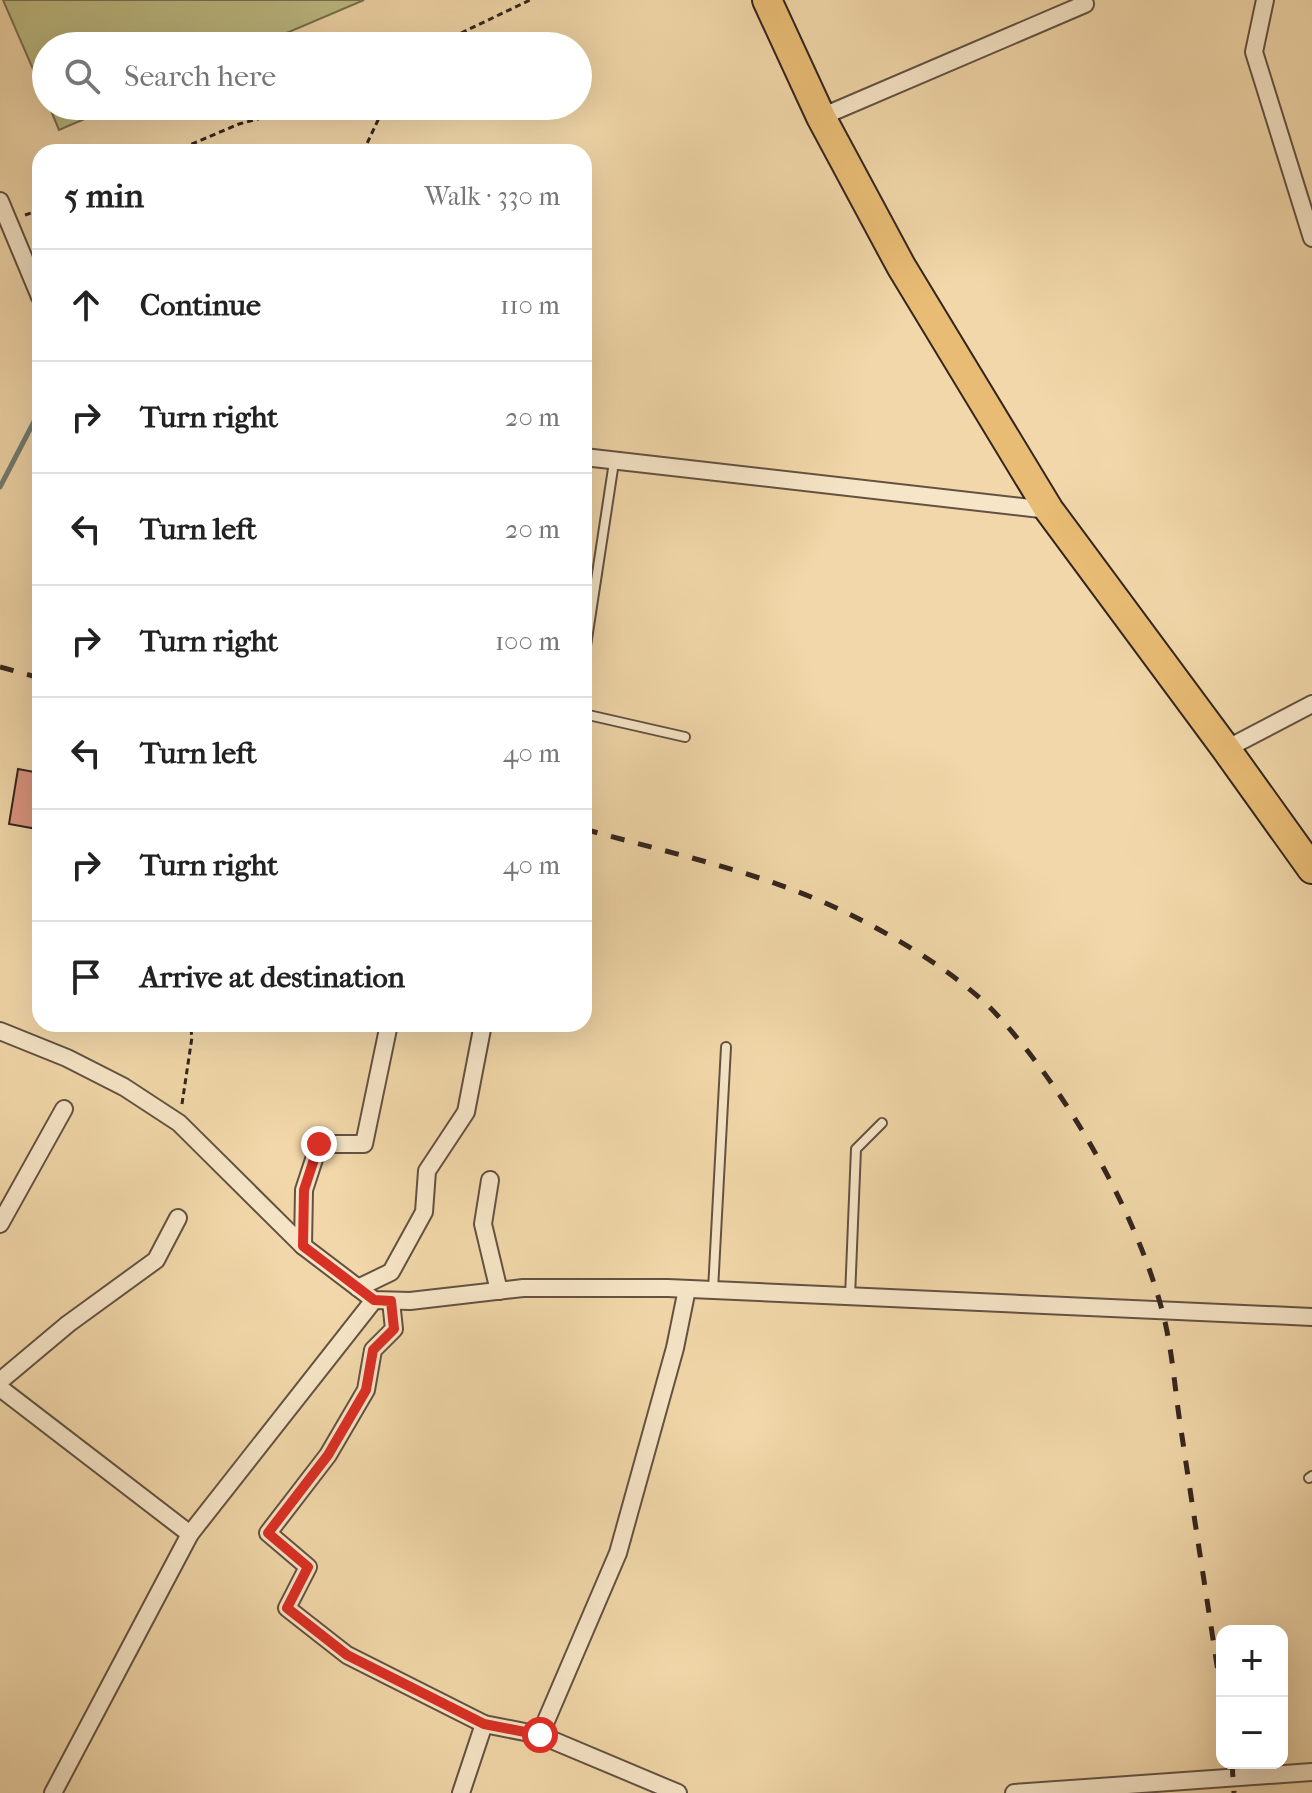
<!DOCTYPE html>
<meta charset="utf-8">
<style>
:root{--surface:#fff;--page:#f6f6f6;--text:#222;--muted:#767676;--line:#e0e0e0}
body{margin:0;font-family:"IM FELL French Canon",serif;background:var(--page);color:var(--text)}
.controls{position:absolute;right:24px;bottom:24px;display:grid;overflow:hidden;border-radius:16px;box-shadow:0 8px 32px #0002}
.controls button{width:72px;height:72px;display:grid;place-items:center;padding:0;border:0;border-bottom:2px solid var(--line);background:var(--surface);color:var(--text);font:40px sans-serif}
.stop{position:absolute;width:24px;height:24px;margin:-18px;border:6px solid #d93025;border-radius:50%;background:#fff}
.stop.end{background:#d93025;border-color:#fff;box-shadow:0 2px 8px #0008}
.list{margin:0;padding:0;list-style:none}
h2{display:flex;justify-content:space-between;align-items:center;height:104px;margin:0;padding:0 32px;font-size:34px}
h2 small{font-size:26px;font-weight:400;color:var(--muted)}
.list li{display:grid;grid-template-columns:52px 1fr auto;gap:24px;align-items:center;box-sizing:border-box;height:112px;padding:0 32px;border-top:2px solid var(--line)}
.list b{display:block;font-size:30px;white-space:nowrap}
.list em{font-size:26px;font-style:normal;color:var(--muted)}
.icon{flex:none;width:44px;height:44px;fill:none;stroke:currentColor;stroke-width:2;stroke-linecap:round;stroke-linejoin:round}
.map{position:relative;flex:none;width:1312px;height:1793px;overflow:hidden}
.search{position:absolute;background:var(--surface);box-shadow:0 8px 32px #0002;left:32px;top:32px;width:560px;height:88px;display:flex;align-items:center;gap:20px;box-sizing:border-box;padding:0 28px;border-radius:44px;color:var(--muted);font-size:30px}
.panel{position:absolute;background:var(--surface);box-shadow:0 8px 32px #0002;left:32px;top:144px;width:560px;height:888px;border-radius:24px}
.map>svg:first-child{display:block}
.green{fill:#bebd85;stroke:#797152;stroke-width:2}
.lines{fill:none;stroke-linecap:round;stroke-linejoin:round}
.stream{stroke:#727d75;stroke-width:5}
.building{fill:#dc957f;stroke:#34251f;stroke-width:2}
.lane-casing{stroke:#635242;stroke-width:12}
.street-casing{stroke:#635242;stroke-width:20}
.highway-casing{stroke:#34251f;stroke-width:32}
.path{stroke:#34251f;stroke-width:3;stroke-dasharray:6 4;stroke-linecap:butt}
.lane{stroke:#f6e5c7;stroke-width:8}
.street{stroke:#f6e5c7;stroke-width:16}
.highway{stroke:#e8bc74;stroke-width:28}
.rail{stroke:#34251f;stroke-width:5;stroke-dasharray:14 14;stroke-linecap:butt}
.route{stroke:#d93025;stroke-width:10}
</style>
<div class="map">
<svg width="1312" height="1793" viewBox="0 0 1312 1793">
<rect width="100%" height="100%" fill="#f1d7a9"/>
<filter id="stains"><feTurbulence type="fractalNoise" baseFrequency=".0025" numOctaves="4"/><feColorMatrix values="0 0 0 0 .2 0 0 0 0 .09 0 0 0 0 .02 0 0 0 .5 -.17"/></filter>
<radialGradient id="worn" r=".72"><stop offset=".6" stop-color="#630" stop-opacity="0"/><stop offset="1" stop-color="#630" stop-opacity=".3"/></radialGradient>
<g class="green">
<path d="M3 0H364L256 46H46V99Z"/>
<path d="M49 106H115L59 130Z"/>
</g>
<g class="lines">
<path class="stream" d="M0 487 40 410"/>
</g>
<path class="building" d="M18 769 40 773V809L37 829 9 824Z"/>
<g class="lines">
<g class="lane-casing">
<g id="lane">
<path d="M584 659 614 462"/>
<path d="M584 714 685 737"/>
<path d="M713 1290 726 1047"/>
<path d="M850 1297 856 1149 882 1123"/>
<path d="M1309 1478 1312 1476"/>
</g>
</g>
<g class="street-casing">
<g id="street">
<path d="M1265 0 1254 52 1312 238"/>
<path d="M821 117 1085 4"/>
<path d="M0 201 40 297"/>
<path d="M584 457 1049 510"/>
<path d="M1226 749 1312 704"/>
<path d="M0 1031 67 1058 124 1087 179 1123 303 1246 374 1300 410 1301 523 1288H668L1312 1317"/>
<path d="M490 1180 483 1224 499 1291"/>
<path d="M0 1224 64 1109"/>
<path d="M303 1246 304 1190 319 1144H364L389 1024"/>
<path d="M358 1288 391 1272 424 1212 427 1171 466 1112 483 1024"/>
<path d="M391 1301 394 1329 373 1350 366 1390 328 1455 268 1533 308 1567 287 1608 347 1655 484 1724 540 1735 678 1793"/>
<path d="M0 1381 68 1324 156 1260 178 1218"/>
<path d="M0 1388 190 1534"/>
<path d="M540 1735 618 1553 675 1348 687 1289"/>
<path d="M53 1793 190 1534 374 1300"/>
<path d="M461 1793 484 1724"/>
<path d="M1014 1793 1312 1772"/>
</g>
</g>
<g class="highway-casing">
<path id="highway" d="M767 0 821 117 901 266 1049 510 1226 749 1312 869"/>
</g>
<g class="path">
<path d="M434 46 530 0"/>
<path d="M173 152 239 124 308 106"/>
<path d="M363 152 379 118 380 106"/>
<path d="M25 215 40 210"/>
<path d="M182 1104 192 1037 190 1024"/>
</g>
<use href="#lane" class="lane"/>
<use href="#street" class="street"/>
<use href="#highway" class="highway"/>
<g class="rail">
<path d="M0 667 40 678"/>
<path d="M584 829C673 854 766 873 849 914 896 937 963 977 998 1016 1067 1091 1136 1212 1162 1310 1173 1350 1175 1395 1182 1436 1195 1524 1209 1611 1222 1699"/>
<path d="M1232 1763 1234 1793"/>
</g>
</g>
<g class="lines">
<path class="route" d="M319 1144 304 1190 303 1246 374 1300 391 1301 394 1329 373 1350 366 1390 328 1455 268 1533 308 1567 287 1608 347 1655 484 1724 540 1735"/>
</g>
<rect width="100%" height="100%" filter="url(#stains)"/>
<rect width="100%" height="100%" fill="url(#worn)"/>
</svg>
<div class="controls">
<button>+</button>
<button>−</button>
</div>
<div class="stop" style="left:540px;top:1735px"></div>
<div class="stop end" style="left:319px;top:1144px"></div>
<div class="search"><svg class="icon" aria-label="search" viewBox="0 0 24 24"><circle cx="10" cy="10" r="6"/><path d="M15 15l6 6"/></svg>Search here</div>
<section class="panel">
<h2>5 min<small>Walk · 330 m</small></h2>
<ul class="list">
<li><svg class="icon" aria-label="ahead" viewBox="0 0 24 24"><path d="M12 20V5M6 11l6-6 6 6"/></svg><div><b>Continue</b></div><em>110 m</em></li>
<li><svg class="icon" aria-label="right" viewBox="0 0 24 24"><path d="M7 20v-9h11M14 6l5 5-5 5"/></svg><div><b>Turn right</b></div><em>20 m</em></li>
<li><svg class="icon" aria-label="left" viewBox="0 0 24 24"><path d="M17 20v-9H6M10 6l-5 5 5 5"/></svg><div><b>Turn left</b></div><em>20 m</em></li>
<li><svg class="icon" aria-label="right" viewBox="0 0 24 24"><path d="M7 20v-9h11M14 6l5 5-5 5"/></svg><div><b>Turn right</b></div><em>100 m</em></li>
<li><svg class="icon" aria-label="left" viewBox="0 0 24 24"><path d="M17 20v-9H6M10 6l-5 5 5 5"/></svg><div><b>Turn left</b></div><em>40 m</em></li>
<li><svg class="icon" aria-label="right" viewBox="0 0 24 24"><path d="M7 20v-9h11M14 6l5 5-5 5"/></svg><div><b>Turn right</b></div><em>40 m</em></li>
<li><svg class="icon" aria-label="arrive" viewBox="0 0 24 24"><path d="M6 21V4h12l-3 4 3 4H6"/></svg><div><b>Arrive at destination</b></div></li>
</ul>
</section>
</div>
